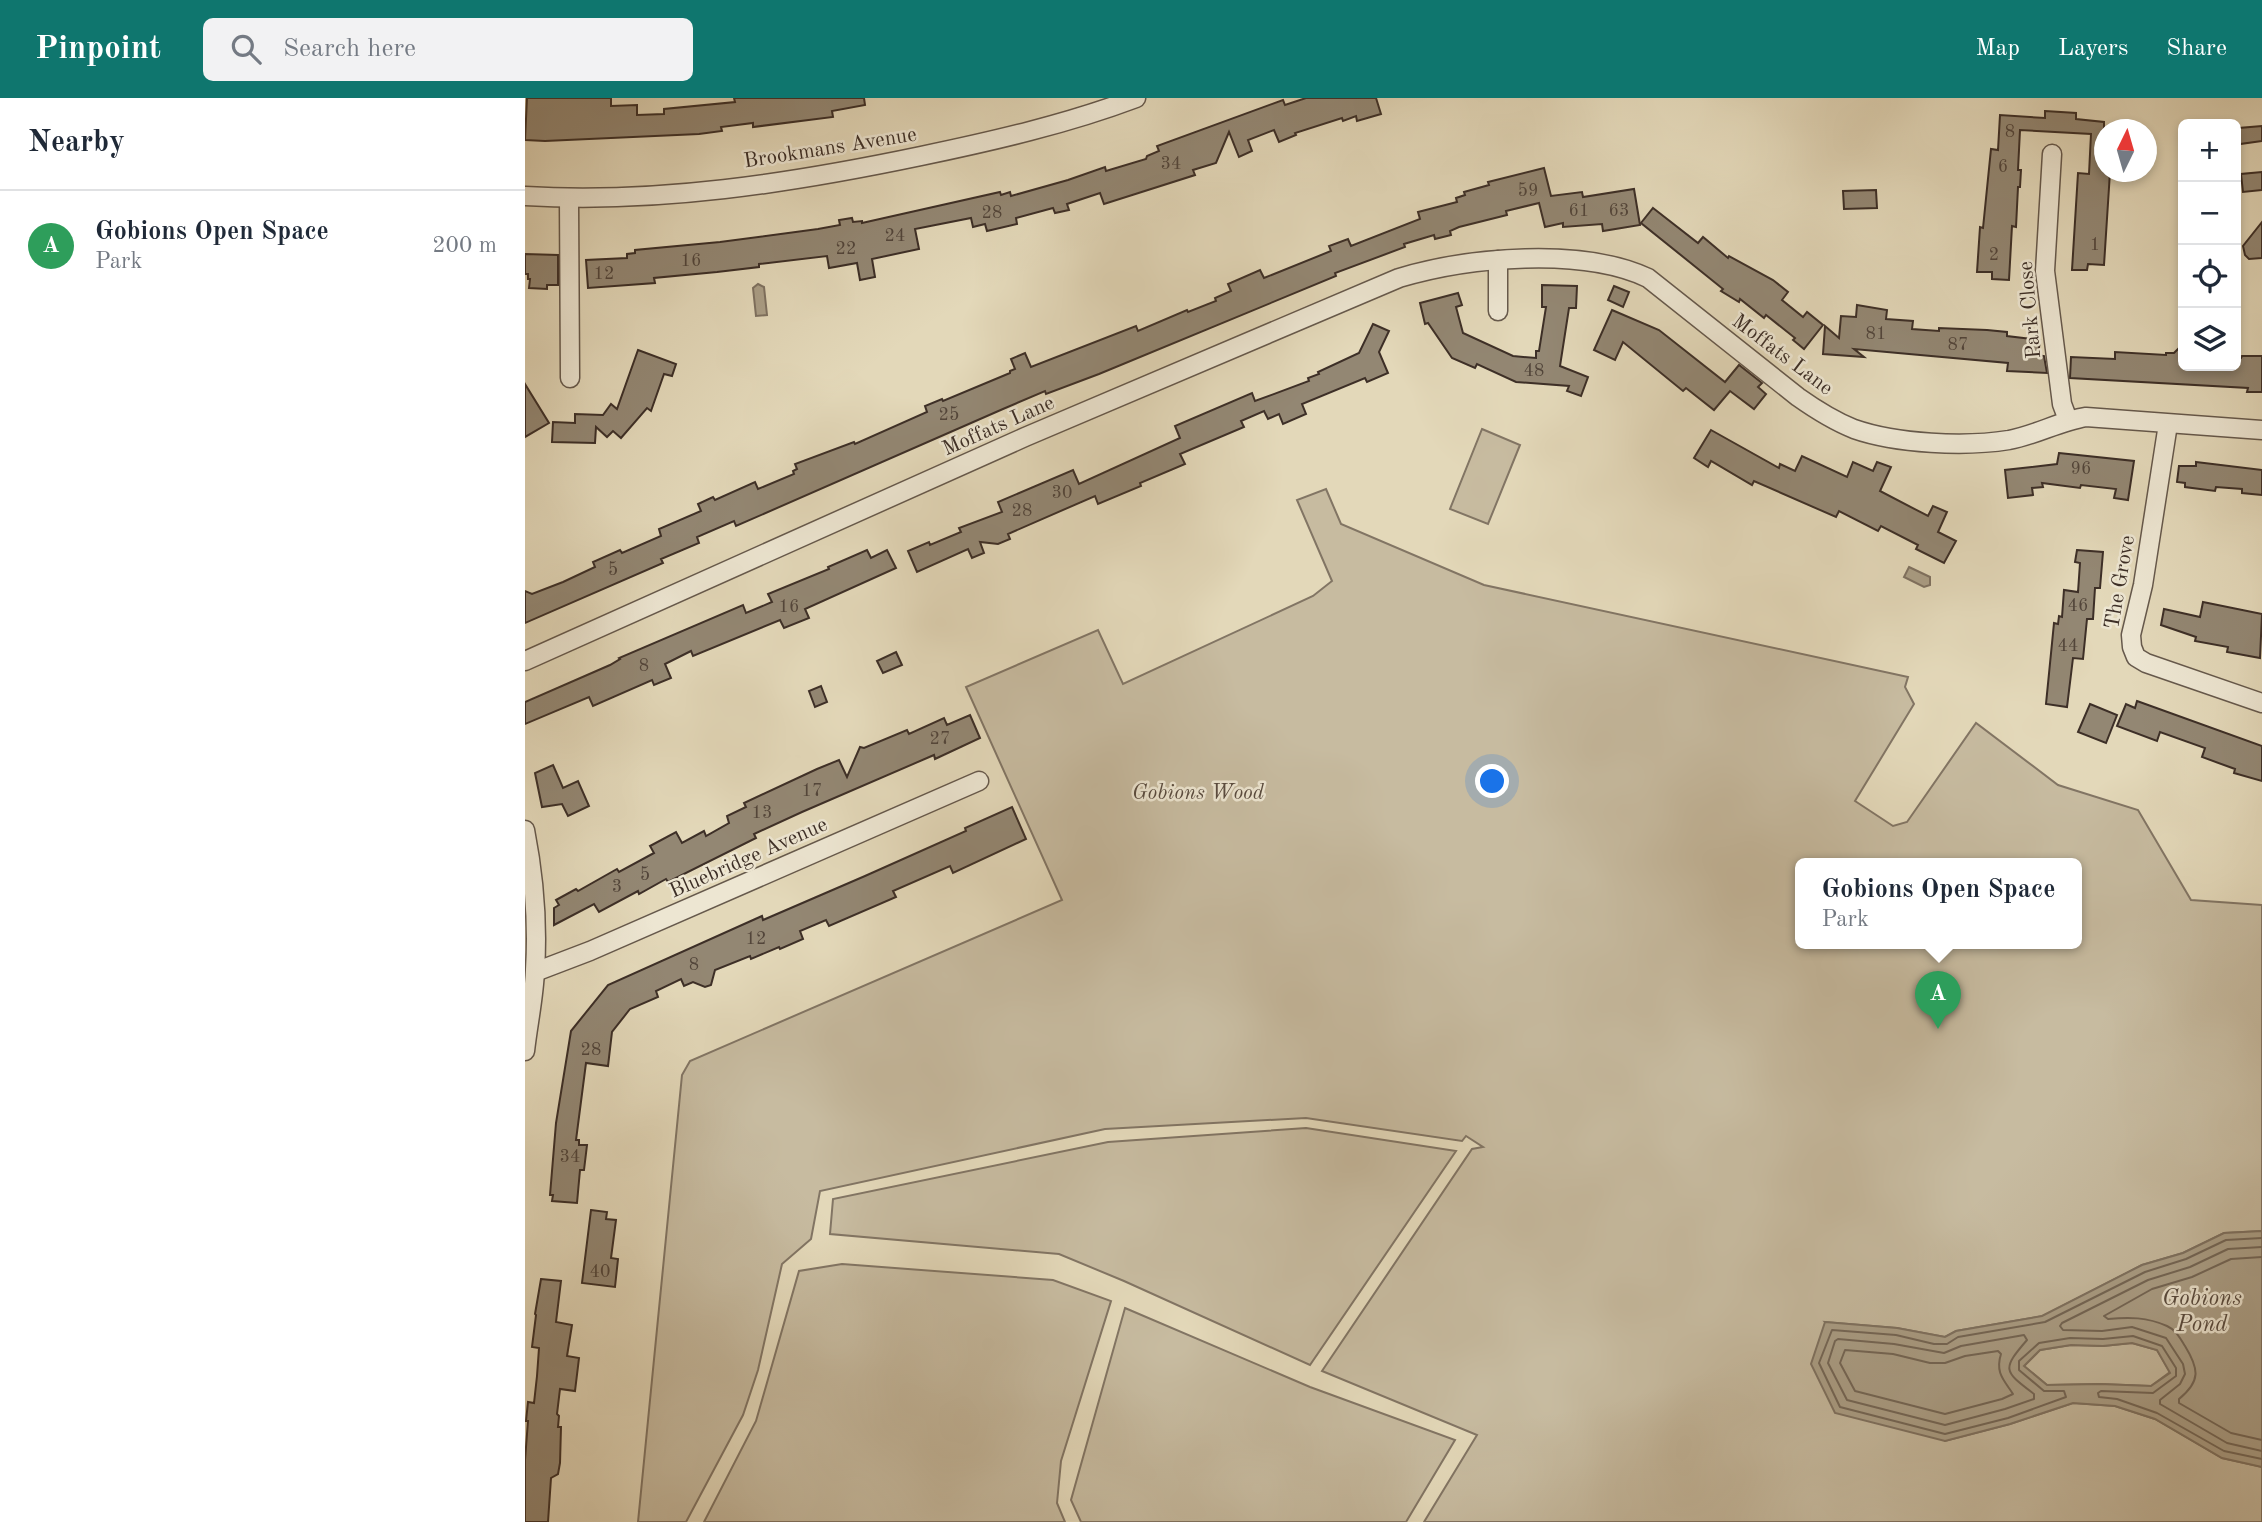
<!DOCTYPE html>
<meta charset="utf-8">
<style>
:root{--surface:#fff;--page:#f2f2f3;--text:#1f2937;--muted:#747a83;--line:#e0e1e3;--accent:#0f766e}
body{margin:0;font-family:"Old Standard TT",serif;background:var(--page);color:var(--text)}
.controls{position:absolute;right:21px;top:21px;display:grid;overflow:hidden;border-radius:10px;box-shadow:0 4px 10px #0003}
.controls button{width:63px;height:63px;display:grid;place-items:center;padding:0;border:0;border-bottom:2px solid var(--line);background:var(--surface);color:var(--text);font:35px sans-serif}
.compass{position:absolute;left:1569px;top:21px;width:63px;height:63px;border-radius:50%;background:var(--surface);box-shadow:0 4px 10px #0003;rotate:5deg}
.you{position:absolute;left:968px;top:684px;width:24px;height:24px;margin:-18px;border:5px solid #fff;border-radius:50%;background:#1a73e8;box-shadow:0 0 0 10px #1a73e833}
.badge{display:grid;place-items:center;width:46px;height:46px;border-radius:50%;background:var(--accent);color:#fff;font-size:23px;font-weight:700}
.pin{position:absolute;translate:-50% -58px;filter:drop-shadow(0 2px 4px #0008)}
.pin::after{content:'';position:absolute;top:37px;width:24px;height:21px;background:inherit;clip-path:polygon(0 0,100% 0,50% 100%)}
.popup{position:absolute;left:1270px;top:760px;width:287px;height:91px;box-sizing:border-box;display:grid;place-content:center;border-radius:10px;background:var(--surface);filter:drop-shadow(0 2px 5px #0005);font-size:23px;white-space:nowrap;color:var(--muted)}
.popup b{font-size:26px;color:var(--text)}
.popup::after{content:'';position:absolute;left:50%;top:100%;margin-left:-14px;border:14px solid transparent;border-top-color:var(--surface)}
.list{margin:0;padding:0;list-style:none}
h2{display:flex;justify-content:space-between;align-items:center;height:91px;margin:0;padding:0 28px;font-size:30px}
h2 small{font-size:23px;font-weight:400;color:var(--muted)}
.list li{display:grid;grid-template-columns:46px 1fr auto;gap:21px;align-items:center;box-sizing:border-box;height:112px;padding:0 28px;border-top:2px solid var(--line)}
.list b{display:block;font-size:26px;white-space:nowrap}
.list p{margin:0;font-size:23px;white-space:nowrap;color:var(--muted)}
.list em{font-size:23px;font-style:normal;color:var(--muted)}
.icon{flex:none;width:38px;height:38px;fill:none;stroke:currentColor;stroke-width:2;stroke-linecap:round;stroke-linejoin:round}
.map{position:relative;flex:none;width:1737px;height:1424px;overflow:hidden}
header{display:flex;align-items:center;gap:42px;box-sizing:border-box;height:98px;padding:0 35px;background:var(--accent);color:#fff}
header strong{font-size:33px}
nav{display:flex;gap:38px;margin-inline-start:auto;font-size:24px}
.search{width:490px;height:63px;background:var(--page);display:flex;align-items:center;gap:18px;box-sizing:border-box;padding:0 24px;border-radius:10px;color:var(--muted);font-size:26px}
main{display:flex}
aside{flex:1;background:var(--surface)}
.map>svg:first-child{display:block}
.green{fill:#c7bba0;stroke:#827564;stroke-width:2;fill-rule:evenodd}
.water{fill:#ab9f87;stroke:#7f7261;stroke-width:2;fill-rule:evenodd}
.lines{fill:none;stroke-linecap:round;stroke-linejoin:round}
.shore{stroke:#746757;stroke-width:2}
.building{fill:#938773;stroke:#3d2f27;stroke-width:2}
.minor-casing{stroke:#66594c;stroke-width:21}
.minor{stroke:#ede6d2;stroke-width:18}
.labels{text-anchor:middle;stroke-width:5;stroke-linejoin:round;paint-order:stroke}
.number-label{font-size:18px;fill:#52453a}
.street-label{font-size:21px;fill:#3d2f27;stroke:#ede6d2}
.park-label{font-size:21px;font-style:italic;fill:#594b3f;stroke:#ede6d2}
.water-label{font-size:23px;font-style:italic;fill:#584b3f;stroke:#ede6d2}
</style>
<header>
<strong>Pinpoint</strong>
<div class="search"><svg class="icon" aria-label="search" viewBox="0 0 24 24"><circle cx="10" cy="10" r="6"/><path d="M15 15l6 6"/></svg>Search here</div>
<nav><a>Map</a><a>Layers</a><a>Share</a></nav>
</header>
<main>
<aside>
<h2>Nearby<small></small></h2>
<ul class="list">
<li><span class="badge" style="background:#2e9e5b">A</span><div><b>Gobions Open Space</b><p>Park</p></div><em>200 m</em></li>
</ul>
</aside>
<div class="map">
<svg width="1737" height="1424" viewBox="0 0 1737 1424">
<rect width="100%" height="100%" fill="#e3d8b9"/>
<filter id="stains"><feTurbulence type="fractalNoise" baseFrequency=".00286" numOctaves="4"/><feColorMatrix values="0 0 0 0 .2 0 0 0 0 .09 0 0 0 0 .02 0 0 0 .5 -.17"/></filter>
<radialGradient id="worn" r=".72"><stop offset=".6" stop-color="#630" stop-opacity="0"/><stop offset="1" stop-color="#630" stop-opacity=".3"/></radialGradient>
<g class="green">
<path d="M957 331 995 347 963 426 925 411Z"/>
<path d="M801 391 816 426 959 487 1383 579 1380 589 1389 606 1330 703 1368 728 1382 724 1451 625 1533 687 1613 712 1666 802 1737 807V1133L1699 1135 1658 1155 1617 1167 1518 1218 1431 1233 1420 1239 1372 1230 1300 1224 1420 1343 1485 1326 1548 1305 1590 1308 1630 1321 1697 1360 1737 1369V1424H899L952 1337 797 1273 947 1051 958 1049 941 1038 937 1043 781 1020 580 1031 295 1093 286 1141 257 1166 233 1272 218 1317 161 1424H113L157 977 165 963 537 802 441 589 573 532 598 586 788 498 807 483 772 402ZM1275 765H1551V845H1275Z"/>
<path d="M781 1030 931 1053 785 1267 599 1183 534 1156 305 1136 308 1101 583 1044Z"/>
<path d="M317 1166 528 1182 586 1203 536 1363 532 1405 540 1424H179L231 1323 274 1173Z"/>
<path d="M600 1210 785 1289 930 1342 881 1424H556L546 1402Z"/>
<path d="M1607 1245 1632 1252 1645 1274 1626 1288 1575 1286 1522 1287 1499 1268 1515 1252 1546 1247 1578 1248Z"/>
</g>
<g class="water">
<path d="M233 186 239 189 242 217 231 218 228 190Z"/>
<path d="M1384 469 1405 479V487L1399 489 1379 479Z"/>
<path d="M1737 1133V1369L1697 1360 1630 1321 1590 1308 1548 1305 1485 1326 1420 1343 1310 1315 1286 1266 1300 1224 1372 1230 1420 1239 1431 1233 1517 1218 1617 1167 1658 1155 1699 1135ZM1607 1245 1632 1252 1645 1275 1626 1288 1575 1286 1522 1287 1499 1268 1515 1252 1546 1247 1578 1248Z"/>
</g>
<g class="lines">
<g class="shore">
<path d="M1737 1140 1701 1142 1661 1161 1620 1174 1520 1224 1433 1239 1422 1246H1409L1371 1237 1307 1232 1294 1265 1315 1309 1420 1336 1483 1320 1541 1299 1539 1293H1519L1494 1272V1263L1514 1245 1545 1240 1578 1241 1608 1238 1637 1248 1651 1270V1278L1628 1295 1576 1293 1573 1295 1574 1299 1592 1301 1632 1315 1699 1353 1737 1361"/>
<path d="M1737 1149 1703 1151 1665 1169 1623 1182 1537 1225 1535 1228 1538 1232 1577 1233 1607 1229 1641 1240 1658 1266 1660 1276 1655 1286 1635 1302V1306L1702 1345 1737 1353"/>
<path d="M1737 1159 1706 1161 1667 1179 1627 1191 1579 1218 1583 1221C1604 1219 1622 1219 1642 1228 1651 1232 1655 1240 1660 1248 1674 1271 1676 1283 1654 1301V1305L1706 1335 1737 1342"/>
<path d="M1499 1237 1502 1242C1476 1272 1479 1273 1509 1296V1301L1480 1311 1420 1327 1322 1302 1303 1265 1310 1243 1313 1241 1369 1246 1419 1255 1436 1248Z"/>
<path d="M1320 1252 1368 1256 1405 1265H1420L1440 1258 1473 1253 1476 1256C1470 1275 1479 1282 1488 1296L1477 1301 1420 1316 1330 1293 1315 1265Z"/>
</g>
</g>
<g class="building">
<path d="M2 0H86V8L112 7V17L139 16V11L210 4 209 0H339L340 7 307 13 308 19 228 29V25L196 29 197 33 174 36 20 43 0 42Z"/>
<path d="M781 0H851L856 16 832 23 831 18 818 23 817 20 770 35 771 37 754 44 749 32 723 42 727 53 714 59 704 34 691 65 668 72 670 77 579 106 575 95 542 106 544 112 530 115 528 110 491 120 492 126 462 133 460 126 448 129 446 120 390 131 394 151 347 161 350 179 335 182 332 165 304 170 302 158 234 166V169L192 174 129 180 130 185 63 190 61 162 102 160V156L110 155V152L195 144 293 131 315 127 314 122 327 120 328 124 337 123V125L475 94 476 97 485 94 486 98 543 82 580 69 581 73 621 61 622 58 634 53 632 48 758 2 760 7Z"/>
<path d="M1520 13 1551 15V21L1579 24V74H1585L1579 167 1563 166 1562 172H1547L1553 75 1564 76 1566 36 1495 32 1493 72H1496L1495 89H1493L1491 129 1487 128 1484 182 1467 181V174H1452L1455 129 1458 130 1466 51 1473 52 1475 17 1520 20Z"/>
<path d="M1737 28V43L1715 46 1714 30Z"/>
<path d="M1019 70 1026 98 1057 94 1058 99 1109 91 1115 127 1078 133 1077 126 1038 129V125L1020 129 1014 105 981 113 982 117 934 129 925 133 926 137 910 141 909 137 879 146 880 149 810 175 811 178 574 276 521 296 520 293 478 311 211 428 209 423 172 439 174 445 136 461 138 465 0 525V493L7 496 38 484 70 469 68 464 95 452 97 455 136 438 134 431 176 413 173 406 188 399 190 402 230 384 233 391 269 376 268 373 272 371 270 366 329 344 330 346 402 314 400 308 417 301 418 303 485 275V273L490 271 486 261 500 255 506 269 611 228 613 233 662 212 663 214 691 203 690 200 706 193 703 186 735 172 739 180 806 153 804 148 823 141 826 148 895 121 893 114 932 104 931 100 940 97 939 94 964 87 963 84Z"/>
<path d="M1737 74V92L1718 94 1716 76Z"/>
<path d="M1351 92 1352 110 1319 111 1318 93Z"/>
<path d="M1128 110 1173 145 1178 139 1203 160 1204 158 1248 182 1263 194 1257 202 1278 219 1282 214 1298 227 1279 251 1268 242 1270 240 1241 217 1239 220 1215 201 1214 204 1196 193 1198 191 1116 125Z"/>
<path d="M1737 124V160L1724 161 1720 157 1718 148Z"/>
<path d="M0 156 33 157V187H22V191L4 190 5 181H3V176H0Z"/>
<path d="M1017 187 1052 188 1051 210H1044L1035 268 1063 279 1056 298 1042 293 1044 288 991 284 952 266 950 270 927 260 903 225 900 226 895 205 933 195 937 207 931 209 938 235 988 258 1011 260V253H1014L1021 209H1017Z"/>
<path d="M1089 188 1104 194 1098 209 1083 202Z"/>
<path d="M1332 207 1362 212 1361 221 1388 223 1387 231 1414 233V230L1462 232 1482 234V238L1515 242 1513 257 1519 258 1522 275 1482 273 1483 265 1329 251 1339 259 1298 256 1300 228 1314 240 1316 218 1331 219Z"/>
<path d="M1087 212 1134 232 1200 284 1214 267 1237 285 1233 289 1241 296 1229 311 1205 293 1189 312 1161 290 1158 293 1098 244 1090 262 1069 252Z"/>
<path d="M848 226 864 233 854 254 863 275 842 284 840 280 777 306 781 316 758 326 754 316 743 321 739 313 716 323 719 329 655 356 660 366 615 385 616 388 573 406 570 398 483 436 485 441 473 446 455 444 459 455 447 460 443 451 392 474 383 453 404 444 405 447 436 434 434 430 477 414 473 404 548 372 554 386 655 340 650 328 727 295 730 303 784 283 783 280 794 276 793 274 834 255Z"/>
<path d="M1658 246V268H1711V260H1716L1717 258H1737V294H1722L1723 290 1545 280 1546 259 1590 261V254L1641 257V255H1649Z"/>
<path d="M113 252 151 266 147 278 139 276 126 313 122 310 96 340 88 333 82 339 71 329 70 345 27 344 28 324 50 325V316L78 317 86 306 92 311Z"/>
<path d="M0 286 24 325 0 339Z"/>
<path d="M1186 332 1254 370 1255 366 1270 373 1277 358 1322 379 1328 364 1348 373 1352 364 1366 369 1355 393 1403 418 1408 408 1422 414 1413 434 1431 443 1419 465 1391 451 1393 447 1356 428 1353 433 1314 413 1311 419 1229 383 1227 387 1186 363 1183 369 1169 360Z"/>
<path d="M1534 355 1609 363 1603 402 1589 400 1591 391 1556 387 1555 390 1517 385 1518 389 1507 390 1508 397 1483 400 1480 372 1532 366Z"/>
<path d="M1671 364 1737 372V397L1717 395V391L1691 389 1690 393 1660 389V385L1652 384 1654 368H1671Z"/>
<path d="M342 452 346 460 362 452 371 470 280 511 284 520 259 530 255 522 168 558 166 553 140 566 146 580 129 587 127 582 68 608 64 599 0 626V604L85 567 95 561 94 560 218 507 221 515 247 504 243 496 304 471 303 469Z"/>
<path d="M1552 452 1578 454 1575 490H1570L1568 521H1562L1558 561 1548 560 1542 609 1521 606 1529 525 1533 526 1534 518 1537 519 1539 492 1553 494 1555 465 1550 464Z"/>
<path d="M1678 504 1737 516 1735 560 1702 554 1703 549 1670 543 1671 539 1636 527 1639 511 1675 519Z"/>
<path d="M371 554 377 567 358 575 352 563Z"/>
<path d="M296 588 302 604 290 609 284 593Z"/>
<path d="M1612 603 1737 648V683L1709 675 1710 671 1677 659 1680 650 1635 634 1632 643 1592 628 1601 606 1610 610Z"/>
<path d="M1565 606 1592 617 1581 645 1553 634Z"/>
<path d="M445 617 455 640 410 661 409 657 277 714 229 736 231 740 143 784 141 781 114 796 113 793 74 814 69 806 29 827V810L34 807 31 802 51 791 53 793 92 771 94 774 129 755 125 748 151 734 157 745 179 733 181 738 204 725 202 718 221 709 219 705 292 671 314 662 322 679 335 649 339 650 382 632 384 636 419 620 422 627Z"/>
<path d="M28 667 38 690 53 683 64 708 43 718 37 706 17 709 10 675Z"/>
<path d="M487 709 501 741 428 775 425 768 368 793 371 799 304 828 301 822 275 833 278 841 255 851 254 849 226 861 225 858 190 872 186 887 180 889 168 884 159 888 156 881 131 893 133 899 105 911 87 934 83 968 61 965 51 1042H54V1047H62L59 1072H55L52 1105 27 1103 28 1097H25L31 1025 46 933 83 887 237 818 238 822 340 778 441 733 440 730Z"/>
<path d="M66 1112 82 1114 81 1121 91 1122 86 1160 93 1161 90 1189 57 1185Z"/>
<path d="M16 1181 36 1183 31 1224 47 1227 42 1258 54 1260 50 1293 35 1291 32 1316 34 1318 33 1329H36L35 1365 33 1376 26 1380 23 1424H0V1362L3 1323H1L3 1304 9 1305 12 1278 14 1250 7 1249 11 1217 10 1216Z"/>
</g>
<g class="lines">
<g class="minor-casing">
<g id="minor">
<path d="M1527 56 1520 173 1537 306 1543 322"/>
<path d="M0 98C132 106 267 85 396 58 468 43 542 26 611 0"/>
<path d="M44 101 45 280"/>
<path d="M973 213V162"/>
<path d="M1643 326 1618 487 1606 537 1607 549 1611 559 1621 565 1737 605"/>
<path d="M0 563 500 339 874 180C944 159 1057 149 1123 180L1273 299C1290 311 1309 323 1329 331 1372 346 1440 349 1484 342 1511 337 1535 323 1561 319L1737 332"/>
<path d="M0 732C9 778 13 825 10 872 9 899 3 926 0 953"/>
<path d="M10 874 65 853 454 683"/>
</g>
</g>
<use href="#minor" class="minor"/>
</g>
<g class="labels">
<g class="number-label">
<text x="1485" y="39">8</text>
<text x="646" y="71">34</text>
<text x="1478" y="74">6</text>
<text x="1003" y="98">59</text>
<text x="1054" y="118">61</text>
<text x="1094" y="118">63</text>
<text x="467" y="120">28</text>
<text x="370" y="143">24</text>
<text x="1570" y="152">1</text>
<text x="321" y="156">22</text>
<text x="1469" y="162">2</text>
<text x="166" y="168">16</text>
<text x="79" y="181">12</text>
<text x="1351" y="241">81</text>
<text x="1433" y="252">87</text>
<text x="1009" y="278">48</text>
<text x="424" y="322">25</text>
<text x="1556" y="376">96</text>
<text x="537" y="400">30</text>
<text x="497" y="418">28</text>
<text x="88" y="477">5</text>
<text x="1553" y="513">46</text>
<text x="264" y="514">16</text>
<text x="1543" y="553">44</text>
<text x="119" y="573">8</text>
<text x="415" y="646">27</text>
<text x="287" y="698">17</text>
<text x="237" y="720">13</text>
<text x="120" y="782">5</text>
<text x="92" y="794">3</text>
<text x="231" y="846">12</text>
<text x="169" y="872">8</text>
<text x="66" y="957">28</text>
<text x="45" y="1064">34</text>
<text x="75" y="1179">40</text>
</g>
<g class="street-label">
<text transform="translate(305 49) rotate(-9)" y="7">Brookmans Avenue</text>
<text transform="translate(1504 212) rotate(-95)" y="7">Park Close</text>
<text transform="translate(1258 256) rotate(37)" y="7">Moffats Lane</text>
<text transform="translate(473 327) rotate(-24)" y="7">Moffats Lane</text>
<text transform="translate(1594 484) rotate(-80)" y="7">The Grove</text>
<text transform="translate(223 759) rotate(-24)" y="7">Bluebridge Avenue</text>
</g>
<g class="park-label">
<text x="673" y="701">Gobions Wood</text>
</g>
<g class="water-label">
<text x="1677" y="1207">Gobions<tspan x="1677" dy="26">Pond</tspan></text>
</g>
</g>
<rect width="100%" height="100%" filter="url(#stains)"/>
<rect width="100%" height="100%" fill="url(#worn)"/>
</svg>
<div class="controls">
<button>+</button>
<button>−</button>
<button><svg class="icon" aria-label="locate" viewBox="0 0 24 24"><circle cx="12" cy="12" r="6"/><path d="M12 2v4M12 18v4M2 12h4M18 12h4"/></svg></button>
<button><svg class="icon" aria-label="layers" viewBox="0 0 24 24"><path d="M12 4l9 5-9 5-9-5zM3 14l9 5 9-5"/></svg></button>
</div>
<svg class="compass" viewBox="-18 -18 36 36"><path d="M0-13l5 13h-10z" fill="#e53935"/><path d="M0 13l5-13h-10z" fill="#747a83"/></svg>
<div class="you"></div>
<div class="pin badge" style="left:1413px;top:931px;background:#2e9e5b">A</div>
<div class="popup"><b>Gobions Open Space</b>Park</div>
</div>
</main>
